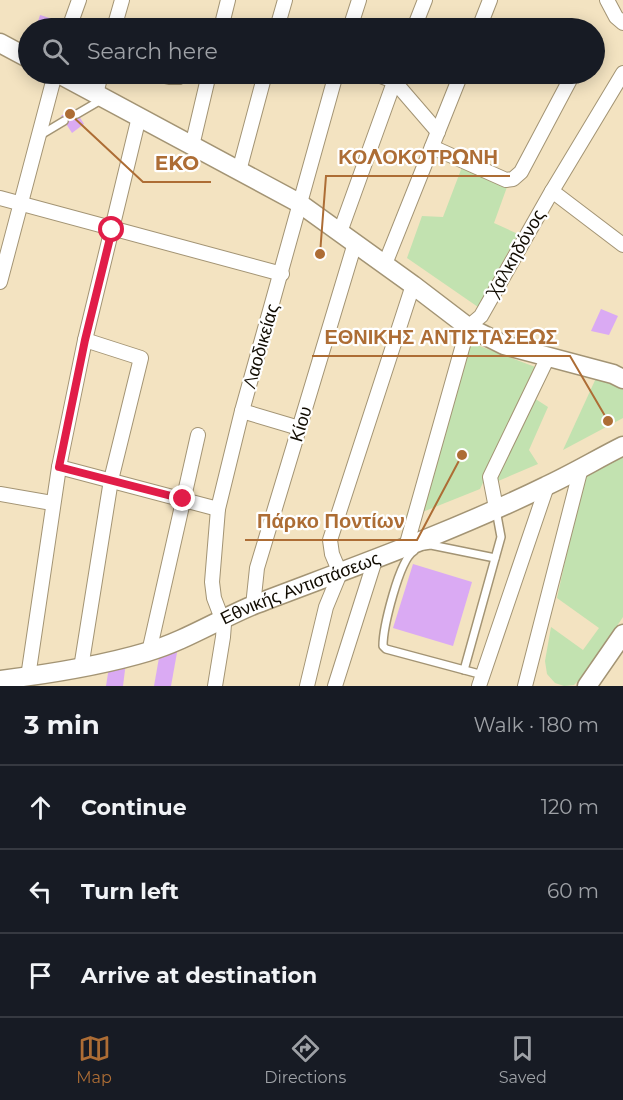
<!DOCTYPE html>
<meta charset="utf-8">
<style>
:root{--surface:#171b24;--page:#20242c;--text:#f1f3f6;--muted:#9ea1a6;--line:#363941;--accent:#ad6d35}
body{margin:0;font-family:Montserrat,sans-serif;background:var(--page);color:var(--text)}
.stop{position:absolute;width:18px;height:18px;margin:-14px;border:4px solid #e11d48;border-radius:50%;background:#fff}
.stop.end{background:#e11d48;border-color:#fff;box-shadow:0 2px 6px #0008}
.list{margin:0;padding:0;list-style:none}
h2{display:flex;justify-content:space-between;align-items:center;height:78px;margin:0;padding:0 24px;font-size:26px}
h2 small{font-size:20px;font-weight:400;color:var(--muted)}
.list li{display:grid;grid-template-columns:39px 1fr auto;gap:18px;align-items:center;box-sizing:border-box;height:84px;padding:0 24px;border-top:2px solid var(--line)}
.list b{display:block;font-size:22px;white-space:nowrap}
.list em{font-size:20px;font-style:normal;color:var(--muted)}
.icon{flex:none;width:33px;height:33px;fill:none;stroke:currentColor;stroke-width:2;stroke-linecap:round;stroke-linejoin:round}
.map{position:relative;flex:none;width:623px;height:686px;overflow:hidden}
.search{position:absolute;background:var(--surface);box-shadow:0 3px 15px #0003;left:18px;right:18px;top:18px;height:66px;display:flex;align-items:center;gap:15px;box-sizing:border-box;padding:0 21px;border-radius:33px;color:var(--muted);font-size:22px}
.sheet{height:330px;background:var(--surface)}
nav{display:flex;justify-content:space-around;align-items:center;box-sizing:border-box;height:84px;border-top:2px solid var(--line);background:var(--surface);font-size:16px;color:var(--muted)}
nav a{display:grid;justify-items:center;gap:3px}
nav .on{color:var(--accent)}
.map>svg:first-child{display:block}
.green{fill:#c2e2b0}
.building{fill:#daaaf3}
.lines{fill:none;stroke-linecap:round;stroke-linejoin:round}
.service-casing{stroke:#a39474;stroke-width:10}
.minor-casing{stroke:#a39474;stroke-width:16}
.tertiary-casing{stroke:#a39474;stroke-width:21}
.service{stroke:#fff;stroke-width:7}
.minor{stroke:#fff;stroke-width:14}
.tertiary{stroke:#fff;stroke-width:18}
.route{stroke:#e11d48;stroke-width:8}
.labels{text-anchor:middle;stroke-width:4.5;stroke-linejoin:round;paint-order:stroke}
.street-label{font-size:18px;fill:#110c02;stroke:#fff}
.leader{fill:none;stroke:#ad6d35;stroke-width:2}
.callout-dot{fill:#ad6d35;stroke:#fff;stroke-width:2}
.callout-label{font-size:20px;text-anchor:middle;font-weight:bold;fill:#ad6d35;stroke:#fff;stroke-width:4.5;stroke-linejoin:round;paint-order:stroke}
</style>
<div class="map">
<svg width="623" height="686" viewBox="0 0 623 686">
<rect width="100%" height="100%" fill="#f3e3c1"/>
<g class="green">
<path d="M462 167 507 187 494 223 518 234 478 307 407 258 422 216 443 217Z"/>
<path d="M469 342 538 368 480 489 405 519Z"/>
<path d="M597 376 623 386V418L563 450Z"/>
<path d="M534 398 548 407 529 450 538 464 496 482Z"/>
<path d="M623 449V617L584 675 574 685 564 686 555 683 547 674 545 661 551 627 583 650 599 628 557 598 581 488 589 470Z"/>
</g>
<g class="building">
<path d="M40 15 59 21 57 28H36Z"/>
<path d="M74 108 84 124 72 133 61 116Z"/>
<path d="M601 309 618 316 609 335 591 331Z"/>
<path d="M413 564 472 582 453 646 393 628Z"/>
<path d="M178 647 171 686H154L160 652Z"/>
<path d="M126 662 123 686H106L109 667Z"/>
</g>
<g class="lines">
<g class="service-casing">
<g id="service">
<path d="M141 74 170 80H180L187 74"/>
<path d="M77 114 101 100"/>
<path d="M39 136 64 121"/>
<path d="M424 546 431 545 495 558"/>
<path d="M414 551C399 560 383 628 383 646L386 649 483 675"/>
<path d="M464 670 501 537 496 510"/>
</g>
</g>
<g class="minor-casing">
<g id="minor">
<path d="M607 0 616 17 623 23"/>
<path d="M69 28 79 0"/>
<path d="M114 28 122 0"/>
<path d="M221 28 228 0"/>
<path d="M277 28 285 0"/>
<path d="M350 28 359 0"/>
<path d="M414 28 425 0"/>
<path d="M479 28 490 0"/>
<path d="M375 74 394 81 438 132"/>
<path d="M96 94 101 74"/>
<path d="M192 146 209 74"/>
<path d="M432 147 506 180 513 179 521 172 573 74"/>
<path d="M239 171 265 74"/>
<path d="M552 191 623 245"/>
<path d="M0 198 282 274"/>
<path d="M340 232 397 74"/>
<path d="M385 264 461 74"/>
<path d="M0 282 55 74"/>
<path d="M242 411 299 428"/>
<path d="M59 467 218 509"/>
<path d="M0 494 52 503"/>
<path d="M496 508 490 477 548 357"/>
<path d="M406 547 468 327 481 316 552 191 623 73"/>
<path d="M253 606 257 568 355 243"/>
<path d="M149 652 198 435"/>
<path d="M81 668 111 480 141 358 85 340"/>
<path d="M28 677 59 467 85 340 139 117"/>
<path d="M215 686 223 637 224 624 214 598 212 582 218 509 242 411 336 74"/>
<path d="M307 686 326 607 340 573 332 554 330 540 413 285"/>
<path d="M335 686 375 560"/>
<path d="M479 686 547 486"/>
<path d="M525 686 581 468"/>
</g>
</g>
<g class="tertiary-casing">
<g id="tertiary">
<path d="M0 43 28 58"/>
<path d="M59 74 299 203 413 285 468 327 504 345 613 374 623 379"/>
<path id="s1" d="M0 680C49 674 100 666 147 652 185 641 219 619 256 604 353 567 452 532 546 486 572 474 597 459 623 446"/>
<path d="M587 686 623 634"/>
</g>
</g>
<use href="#service" class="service"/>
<use href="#minor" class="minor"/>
<use href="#tertiary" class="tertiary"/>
</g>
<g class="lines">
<path class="route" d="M112 230 85 340 59 467 183 499"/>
</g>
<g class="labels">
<g class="street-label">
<text transform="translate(516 253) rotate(-60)" y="6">Χαλκηδόνος</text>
<text transform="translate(261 346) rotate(-74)" y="6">Λαοδικείας</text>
<text transform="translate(301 424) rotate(-73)" y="6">Κίου</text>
<text dy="6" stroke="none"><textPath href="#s1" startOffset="316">Εθνικής Αντιστάσεως</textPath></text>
</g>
</g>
<path class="leader" d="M320 254L326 176H510M70 114L143 182H211M608 421L570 356H312M462 455L417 540H245"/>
<g class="callout-dot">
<circle cx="320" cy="254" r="6"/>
<circle cx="70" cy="114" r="6"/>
<circle cx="608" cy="421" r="6"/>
<circle cx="462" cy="455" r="6"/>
</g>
<g class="callout-label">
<text x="418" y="164">ΚΟΛΟΚΟΤΡΩΝΗ</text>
<text x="177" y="170">EKO</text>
<text x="441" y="344">ΕΘΝΙΚΗΣ ΑΝΤΙΣΤΑΣΕΩΣ</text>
<text x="331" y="528">Πάρκο Ποντίων</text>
</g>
</svg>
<div class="stop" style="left:112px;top:230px"></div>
<div class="stop end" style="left:183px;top:499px"></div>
<div class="search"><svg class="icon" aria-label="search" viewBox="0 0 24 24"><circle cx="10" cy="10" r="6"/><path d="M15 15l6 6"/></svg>Search here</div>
</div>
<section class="sheet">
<h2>3 min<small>Walk · 180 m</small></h2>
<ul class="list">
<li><svg class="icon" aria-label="ahead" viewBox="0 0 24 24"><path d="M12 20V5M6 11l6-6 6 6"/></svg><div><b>Continue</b></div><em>120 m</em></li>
<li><svg class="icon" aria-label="left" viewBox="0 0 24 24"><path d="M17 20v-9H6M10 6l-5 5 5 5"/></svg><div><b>Turn left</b></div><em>60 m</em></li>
<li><svg class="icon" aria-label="arrive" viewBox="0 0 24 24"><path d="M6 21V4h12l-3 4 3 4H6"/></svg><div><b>Arrive at destination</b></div></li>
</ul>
</section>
<nav>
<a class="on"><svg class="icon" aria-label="map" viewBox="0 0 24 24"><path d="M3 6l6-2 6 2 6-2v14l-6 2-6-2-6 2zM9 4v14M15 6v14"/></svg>Map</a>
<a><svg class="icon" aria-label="directions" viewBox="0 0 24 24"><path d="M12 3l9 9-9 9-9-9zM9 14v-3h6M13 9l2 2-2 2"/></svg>Directions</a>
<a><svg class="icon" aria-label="saved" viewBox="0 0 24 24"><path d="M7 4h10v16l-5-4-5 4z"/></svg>Saved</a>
</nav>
